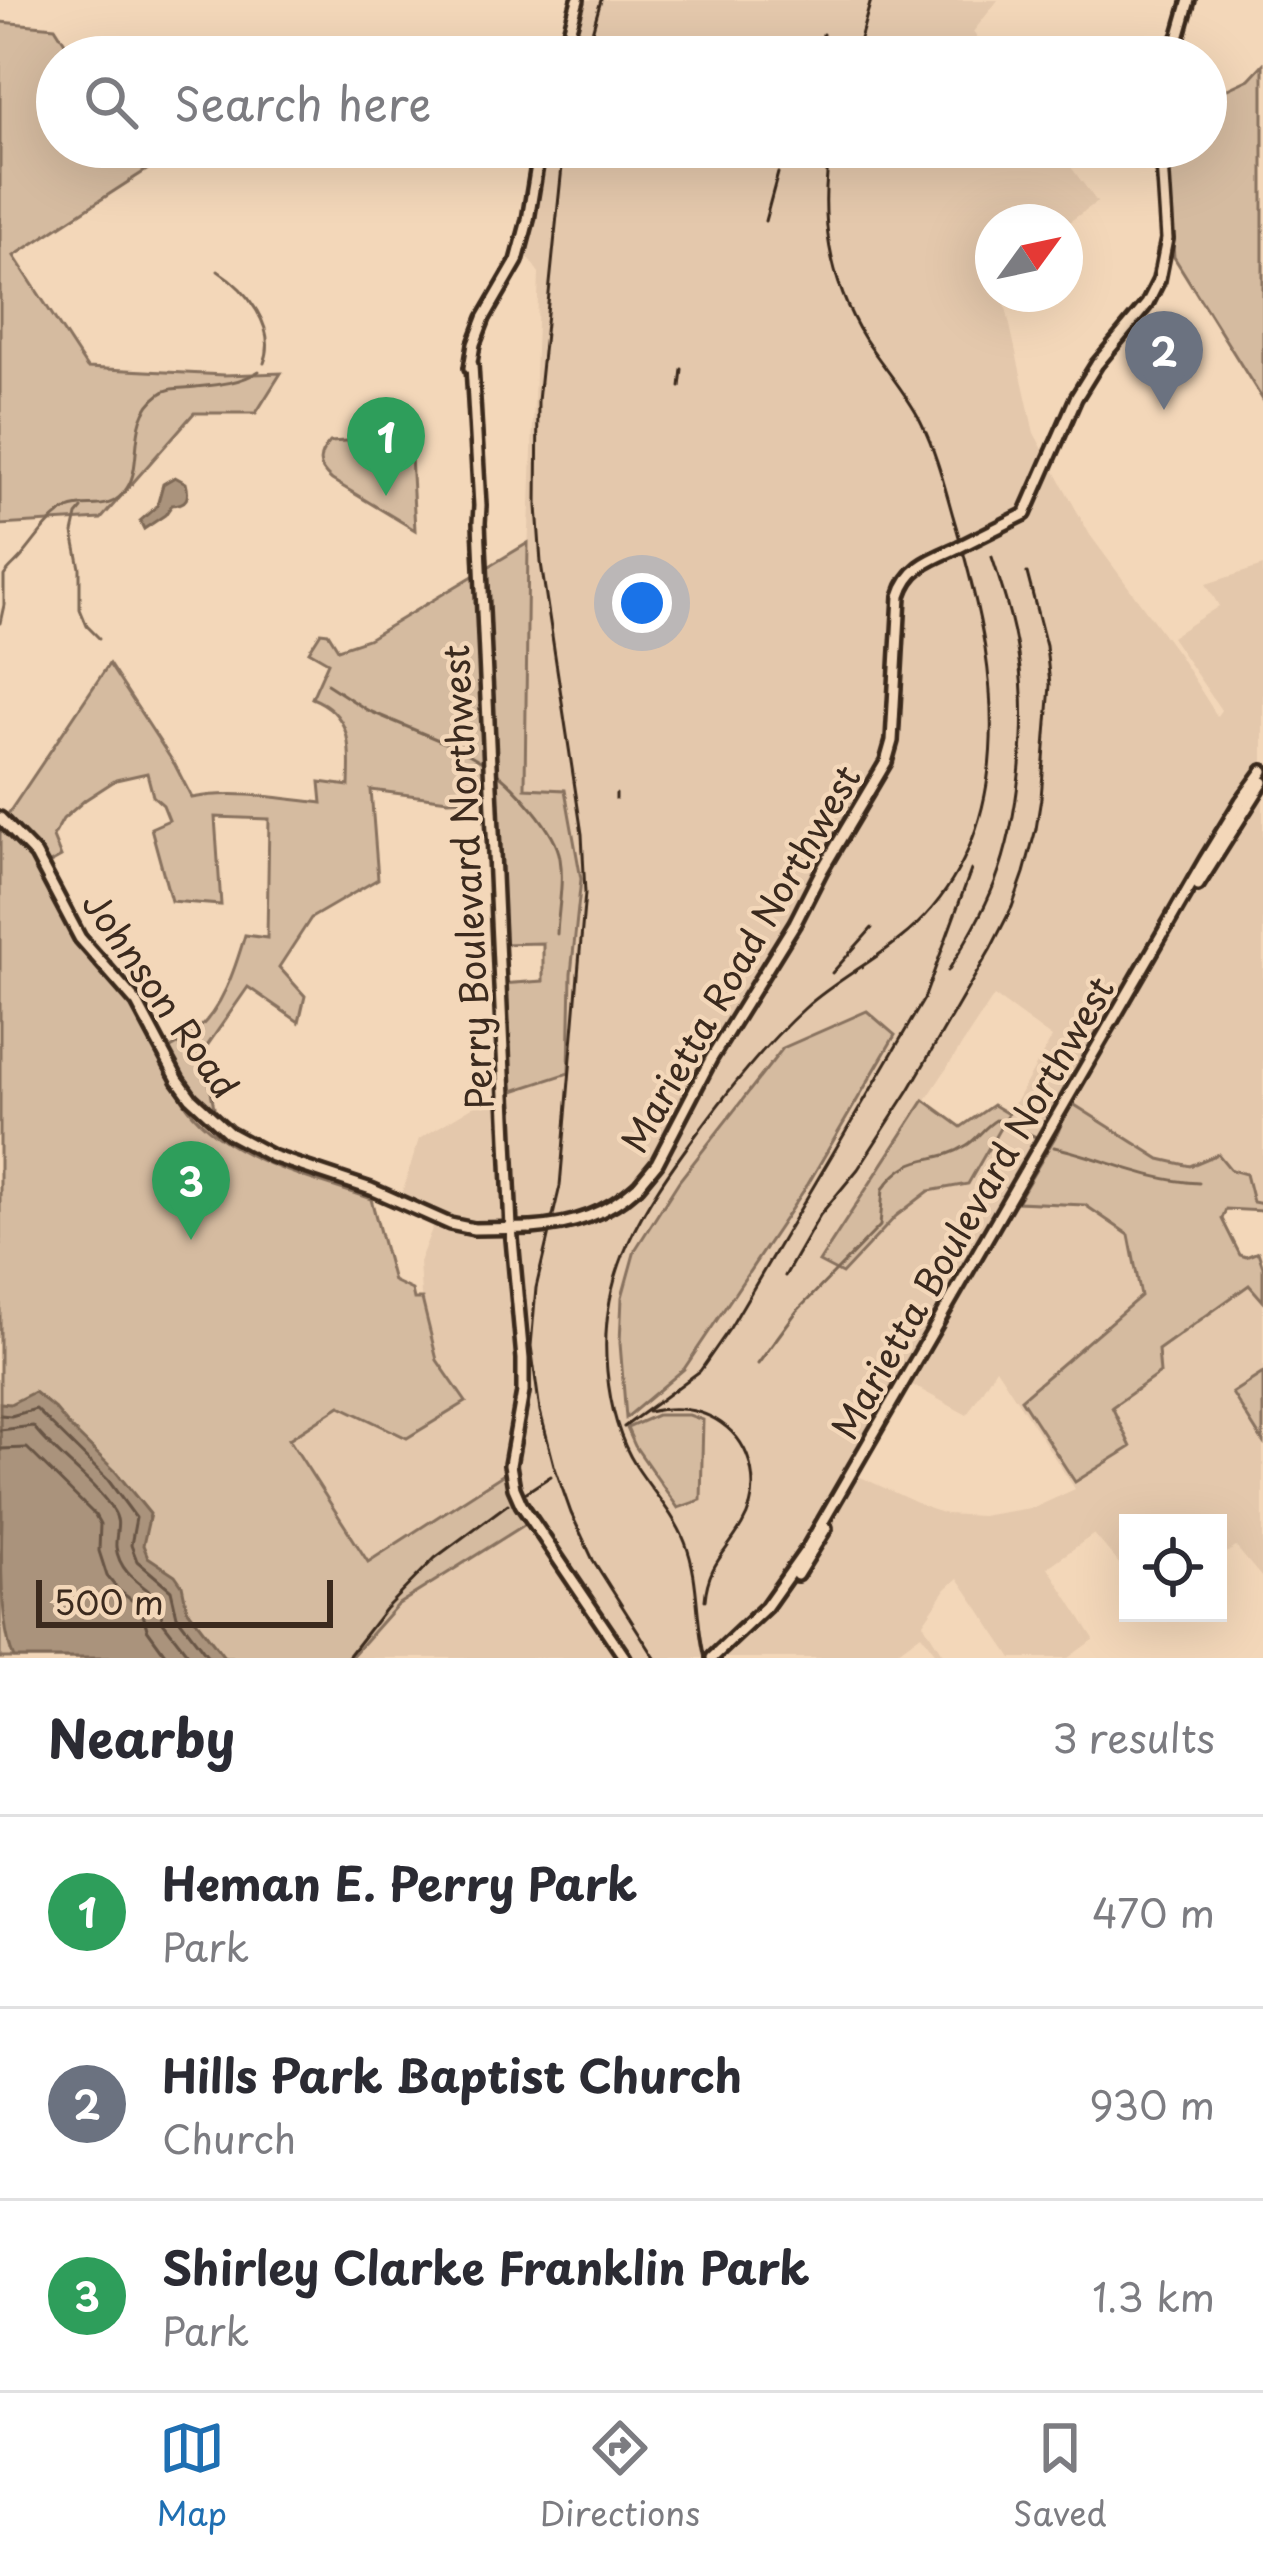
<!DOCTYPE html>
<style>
:root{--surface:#fff;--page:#f2f2f3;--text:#2b2b33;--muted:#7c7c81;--line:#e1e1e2;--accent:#1f6fb2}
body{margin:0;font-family:"Playpen Sans",sans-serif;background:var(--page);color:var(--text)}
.controls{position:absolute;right:36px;bottom:36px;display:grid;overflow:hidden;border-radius:0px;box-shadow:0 12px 48px #0002}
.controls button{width:108px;height:108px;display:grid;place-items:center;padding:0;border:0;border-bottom:3px solid var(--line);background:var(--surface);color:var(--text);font:60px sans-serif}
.compass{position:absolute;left:975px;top:204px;width:108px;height:108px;border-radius:50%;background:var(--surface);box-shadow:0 12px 48px #0002;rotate:57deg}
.scale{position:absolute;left:36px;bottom:30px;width:297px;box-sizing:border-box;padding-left:12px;border:6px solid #3b2a1e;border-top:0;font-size:33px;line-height:42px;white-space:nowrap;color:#3b2a1e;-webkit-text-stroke:9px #f3d7b9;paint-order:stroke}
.you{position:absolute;left:642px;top:603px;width:42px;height:42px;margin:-30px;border:9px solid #fff;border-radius:50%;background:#1a73e8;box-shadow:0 0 0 18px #1a73e833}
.badge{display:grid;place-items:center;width:78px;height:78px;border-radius:50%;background:var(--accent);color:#fff;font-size:39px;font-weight:700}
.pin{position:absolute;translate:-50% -99px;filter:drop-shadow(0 3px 6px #0008)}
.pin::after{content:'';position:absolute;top:63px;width:42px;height:36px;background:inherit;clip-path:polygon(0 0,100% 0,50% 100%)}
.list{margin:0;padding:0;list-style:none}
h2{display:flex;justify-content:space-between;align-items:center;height:156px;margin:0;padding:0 48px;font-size:51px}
h2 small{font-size:39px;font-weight:400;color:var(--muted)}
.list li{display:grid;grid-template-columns:78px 1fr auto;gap:36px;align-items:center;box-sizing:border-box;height:192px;padding:0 48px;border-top:3px solid var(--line)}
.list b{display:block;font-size:45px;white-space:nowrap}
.list p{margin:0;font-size:39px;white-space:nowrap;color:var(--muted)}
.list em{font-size:39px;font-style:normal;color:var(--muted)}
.icon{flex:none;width:66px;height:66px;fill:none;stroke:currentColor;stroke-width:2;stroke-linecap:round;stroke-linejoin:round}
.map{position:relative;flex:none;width:1263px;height:1658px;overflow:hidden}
.search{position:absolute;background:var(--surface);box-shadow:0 12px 48px #0002;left:36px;right:36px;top:36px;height:132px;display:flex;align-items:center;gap:30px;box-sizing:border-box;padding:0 42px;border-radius:66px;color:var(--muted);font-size:45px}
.sheet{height:732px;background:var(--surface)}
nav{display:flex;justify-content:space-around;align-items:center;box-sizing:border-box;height:168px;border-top:3px solid var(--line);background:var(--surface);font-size:33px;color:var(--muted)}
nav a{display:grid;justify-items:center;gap:6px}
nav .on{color:var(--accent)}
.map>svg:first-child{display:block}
.built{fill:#e4c8ac;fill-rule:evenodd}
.green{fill:#d5bba0;stroke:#88725f;stroke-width:3;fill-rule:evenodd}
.water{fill:#aa937c;stroke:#7e6956;stroke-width:3}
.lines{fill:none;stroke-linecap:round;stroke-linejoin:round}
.shore{stroke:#675444;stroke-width:3}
.stream{stroke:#7e6956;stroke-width:3}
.secondary-casing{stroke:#3b2a1e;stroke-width:18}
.secondary{stroke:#f3d7b9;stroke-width:9}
.rail{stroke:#3b2a1e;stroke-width:3}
.secondary-bridge-casing{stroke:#3b2a1e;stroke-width:18;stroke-linecap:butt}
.secondary-bridge{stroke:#f3d7b9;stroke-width:9}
.labels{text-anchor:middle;stroke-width:9;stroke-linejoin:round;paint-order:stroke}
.street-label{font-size:36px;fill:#3b2a1e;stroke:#f3d7b9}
</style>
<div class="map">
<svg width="1263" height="1658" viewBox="0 0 1263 1658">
<rect width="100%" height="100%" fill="#f3d7b9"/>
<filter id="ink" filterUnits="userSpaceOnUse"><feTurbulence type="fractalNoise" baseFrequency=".00833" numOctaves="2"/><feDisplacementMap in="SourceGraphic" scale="24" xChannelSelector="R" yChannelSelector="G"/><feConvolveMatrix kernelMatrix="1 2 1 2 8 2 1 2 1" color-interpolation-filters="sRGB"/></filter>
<g filter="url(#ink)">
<g class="built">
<path d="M577 0H998L973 32 991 57H561Z"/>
<path d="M540 147H1056L1097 202 1065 225V222H993V294H1003L1034 433 1090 535 1178 654 1217 716 1221 710 1171 637 1219 606 1206 584 1263 566V1204L1253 1203 1218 1155 1189 1166 1160 1159 1070 1103 1058 1132 1018 1202 1085 1205 1129 1235 1141 1296 1021 1399 1076 1482 1111 1407 1160 1373 1158 1350 1250 1284 1263 1301V1579L1236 1547 1218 1558V1523H1128V1574L1094 1534 1048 1567 1094 1639 1068 1658H1012L958 1578 946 1589 923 1623 945 1658H939L921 1634 889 1658H350L397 1605 528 1522 516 1505 509 1487V1471L368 1562 288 1440 340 1405 407 1438 465 1401 437 1360 421 1295 419 1262 437 1216 400 1199 419 1139 474 1106 504 1094 571 974 581 879 565 790 525 789 526 607 539 273 522 249ZM994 996 1052 1038 968 1184 929 1191 896 1216 842 1274 820 1262ZM895 1036 808 1184 684 1369 626 1416 620 1343 622 1297 635 1250 679 1181 783 1048ZM996 1368 1075 1489 1036 1507 981 1516 946 1514 930 1509 852 1473 905 1381 967 1415Z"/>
</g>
<g class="green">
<path d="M0 22 55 27 74 57H57V147H133L148 169 14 256 87 368 224 375 281 373 256 413H194L101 519 0 525Z"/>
<path d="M1263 64V400L1174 257 1165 147H1206V99L1249 79Z"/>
<path d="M410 437 415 530 332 480C316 467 317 456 330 442Z"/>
<path d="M528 543 525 788 565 790 581 879 571 974 569 1073 504 1094 500 984 543 981V943L499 944 489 798 448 800 371 790 378 879 311 918 279 967 305 996 299 1022 248 987 198 1059 208 1075 217 1124 186 1096 182 1099C217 1157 311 1178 371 1199L393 1281 412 1290 414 1299H422L437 1360 466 1402 407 1438 340 1406 289 1439 368 1562 510 1470C509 1491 515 1506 529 1522L397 1605 350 1658H0V818L4 820 109 664 175 765 192 798C235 790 279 798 322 803L320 782 349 786C350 749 353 714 312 698L328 662 309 651 321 632 328 633 338 649 368 639ZM147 773 153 796 163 805 169 820 151 828 171 901 221 905 215 817 269 819 267 938 245 935C235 969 222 1010 194 1033 183 1042 170 1048 159 1055L138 1013 64 912 43 867 61 857 53 837 63 819 85 800 116 780Z"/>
<path d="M867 1011 895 1035 808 1184 684 1369 626 1418 620 1343 622 1297 635 1250 679 1181 783 1048Z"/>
<path d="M924 1100 961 1127 993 1105 1008 1114 968 1184 929 1191 896 1216 842 1274 819 1262Z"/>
<path d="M1070 1102 1160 1159 1190 1166 1218 1154 1231 1170 1246 1174 1253 1202 1263 1204V1211L1226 1209 1222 1219 1240 1255 1246 1257 1258 1252 1263 1267V1301L1249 1285 1158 1350 1160 1373 1112 1407 1131 1447 1075 1482 1021 1399 1141 1296 1129 1235 1085 1205 1017 1202 1058 1132Z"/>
<path d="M1263 1373V1442L1232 1393Z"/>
<path d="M657 1415H689L703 1420 701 1500 678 1508 635 1446 627 1428Z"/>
</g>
<g class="water">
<path d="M175 477 186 483C190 498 187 504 172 505L165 515 144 529 140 521 157 506 163 484Z"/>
<path d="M34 1392 55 1409 69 1426 116 1472 150 1514 143 1545 148 1557 175 1575 182 1585 187 1609 225 1658H14C0 1629 1 1553 2 1518 2 1480 0 1441 0 1403L10 1404Z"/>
</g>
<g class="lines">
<g class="shore">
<path d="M0 1415 11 1416 36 1409 108 1480 136 1518 131 1545 137 1561 171 1590 177 1616 209 1658"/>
<path d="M0 1430 33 1426C57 1457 91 1478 113 1510 122 1523 115 1532 116 1547 119 1572 139 1583 157 1597L163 1622 191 1658"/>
<path d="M0 1449 27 1448 95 1515 100 1524 99 1551 107 1576 118 1590 141 1607 147 1629 168 1658"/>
</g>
<g class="stream">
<path d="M425 147 427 150"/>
<path d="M218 271C246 289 278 328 264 363"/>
<path d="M82 509 77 515 73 533 80 568V609L87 626 99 638"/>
<path d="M0 623 4 605V576C10 567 17 563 23 555 36 540 49 518 68 509 88 500 110 515 127 488 144 463 126 418 160 394 171 386 183 389 196 387 217 385 241 383 259 371"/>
<path d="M327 684 367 710 460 749 484 763"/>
<path d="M492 769C514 785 556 830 560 858 564 882 558 910 557 934"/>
<path d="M1054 1147C1103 1158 1149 1181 1199 1183"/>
<path d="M758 1364 797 1311 880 1226 883 1189C913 1148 933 1167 967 1145 978 1138 984 1127 996 1120L1036 1137"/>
</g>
<g class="secondary-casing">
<g id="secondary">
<path d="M562 57 578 0"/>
<path d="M1169 57 1179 35 1189 0"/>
<path d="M472 365 480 506 479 523 511 1228 523 1359V1392L510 1465 514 1488 521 1504 625 1658"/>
<path d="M470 368 474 344 484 318 517 261 528 220 540 147"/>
<path d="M1025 514 1076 398 1097 364 1147 304 1159 280 1167 239 1161 147"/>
<path d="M0 818 36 855 80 938 137 1003 178 1080 191 1098 229 1133 272 1156 371 1189 450 1224 474 1229 531 1228"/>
<path d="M1198 885 1263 782"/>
<path d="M638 1186 657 1163 711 1059 795 923 822 870 886 762 892 741 900 596C909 566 932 559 959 547"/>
<path d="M797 1575 826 1528"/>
<path d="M712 1658 766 1607 807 1549 1205 860 1241 801 1263 771"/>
</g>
</g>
<use href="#secondary" class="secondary"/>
<g class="rail">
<path d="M820 56 823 34"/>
<path d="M585 57 601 0"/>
<path d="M855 57 871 0"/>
<path d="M564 147 538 401 537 506 541 563 582 834 585 893 560 1186 536 1288 531 1346 540 1411 554 1465 571 1513 593 1560 655 1658"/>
<path d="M765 221 778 173"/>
<path d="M680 387 682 369"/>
<path d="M616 799V794"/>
<path d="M948 971C965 943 983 913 995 882 1019 819 1029 721 1018 655 1013 621 1003 590 992 557"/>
<path d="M832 973 872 928"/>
<path d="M785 1276 820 1215 858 1169 909 1090 990 950 1012 907 1024 873 1036 829 1041 798 1050 685 1046 646 1027 573"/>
<path d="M648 1412C674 1406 699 1408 721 1423 754 1446 762 1491 742 1525 726 1553 708 1564 705 1600"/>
<path d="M624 1427 700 1371 730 1328 924 999 971 870"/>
<path d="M525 1493 551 1476"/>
<path d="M347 1658 385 1609 435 1558 508 1504"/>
<path d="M705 1658C695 1620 700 1580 685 1542 674 1514 652 1491 636 1466 618 1438 610 1404 607 1371 597 1274 643 1207 698 1132 730 1088 764 1045 805 1008 834 982 869 964 900 939 949 901 977 845 987 784 1001 692 979 604 953 516 944 484 936 452 921 422 906 392 883 367 865 339 829 281 818 214 831 147"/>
</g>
<g class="secondary-bridge-casing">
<g id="secondary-bridge">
<path d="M959 547 1025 514"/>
<path d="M531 1228C573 1225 607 1214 638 1186"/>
</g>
</g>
<use href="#secondary-bridge" class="secondary-bridge"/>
</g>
</g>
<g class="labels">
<g class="street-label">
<text transform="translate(468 877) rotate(-93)" y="13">Perry Boulevard Northwest</text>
<text transform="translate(741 959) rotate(-60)" y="13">Marietta Road Northwest</text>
<text transform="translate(160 995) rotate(55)" y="13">Johnson Road</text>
<text transform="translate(973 1208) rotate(-60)" y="13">Marietta Boulevard Northwest</text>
</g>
</g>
</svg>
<div class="controls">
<button><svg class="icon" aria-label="locate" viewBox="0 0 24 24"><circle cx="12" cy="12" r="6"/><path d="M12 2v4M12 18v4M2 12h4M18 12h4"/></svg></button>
</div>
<svg class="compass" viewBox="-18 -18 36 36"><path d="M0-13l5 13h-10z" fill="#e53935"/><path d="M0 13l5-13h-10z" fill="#7c7c81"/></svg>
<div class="scale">500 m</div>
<div class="you"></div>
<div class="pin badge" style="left:386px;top:496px;background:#2e9e5b">1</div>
<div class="pin badge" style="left:1164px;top:410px;background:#6b7280">2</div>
<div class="pin badge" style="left:191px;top:1240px;background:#2e9e5b">3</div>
<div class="search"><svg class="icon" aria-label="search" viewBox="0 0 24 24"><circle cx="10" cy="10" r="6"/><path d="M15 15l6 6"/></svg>Search here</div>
</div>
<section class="sheet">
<h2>Nearby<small>3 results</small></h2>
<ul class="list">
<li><span class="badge" style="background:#2e9e5b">1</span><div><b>Heman E. Perry Park</b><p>Park</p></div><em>470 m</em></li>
<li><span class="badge" style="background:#6b7280">2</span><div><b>Hills Park Baptist Church</b><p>Church</p></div><em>930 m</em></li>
<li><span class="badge" style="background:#2e9e5b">3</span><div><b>Shirley Clarke Franklin Park</b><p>Park</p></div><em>1.3 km</em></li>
</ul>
</section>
<nav>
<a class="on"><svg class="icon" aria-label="map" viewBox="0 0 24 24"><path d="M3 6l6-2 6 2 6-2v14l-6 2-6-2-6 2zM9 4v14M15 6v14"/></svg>Map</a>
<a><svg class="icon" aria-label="directions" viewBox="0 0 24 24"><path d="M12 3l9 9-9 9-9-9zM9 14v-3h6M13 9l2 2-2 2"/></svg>Directions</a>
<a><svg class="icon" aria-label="saved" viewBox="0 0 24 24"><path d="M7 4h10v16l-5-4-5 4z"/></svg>Saved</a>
</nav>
